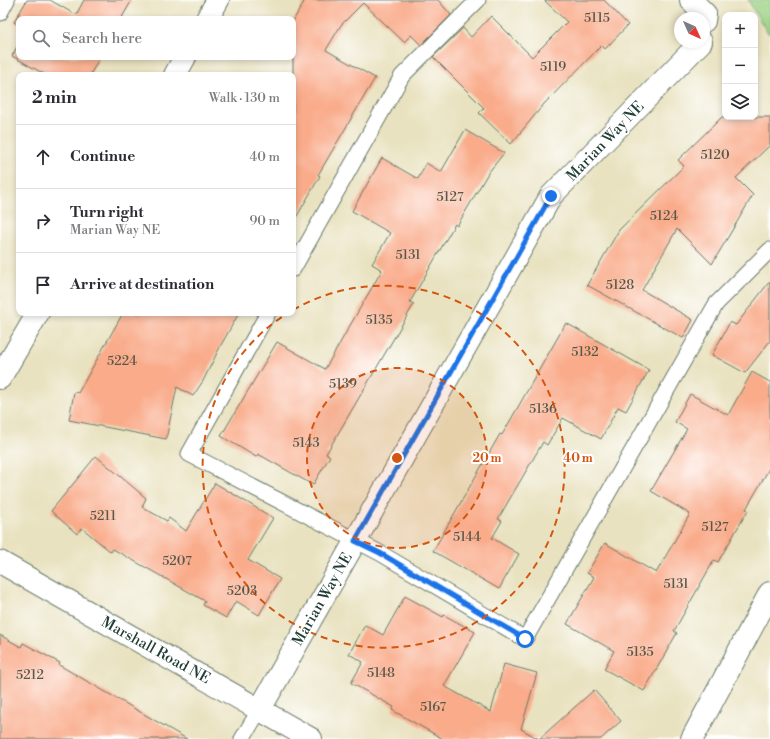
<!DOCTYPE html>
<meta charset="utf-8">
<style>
:root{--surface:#fff;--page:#f7f7f7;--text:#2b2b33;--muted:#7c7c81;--line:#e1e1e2}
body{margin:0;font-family:"Libre Bodoni",serif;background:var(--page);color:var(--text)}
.controls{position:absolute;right:12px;top:12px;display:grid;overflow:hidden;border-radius:8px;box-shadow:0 2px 6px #0003}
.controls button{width:36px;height:36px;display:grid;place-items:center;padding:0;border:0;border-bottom:1px solid var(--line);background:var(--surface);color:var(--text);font:20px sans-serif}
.compass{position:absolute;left:674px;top:12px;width:36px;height:36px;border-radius:50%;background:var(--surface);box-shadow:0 2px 6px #0003;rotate:135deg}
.stop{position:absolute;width:12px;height:12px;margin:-9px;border:3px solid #1a73e8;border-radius:50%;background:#fff}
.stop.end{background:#1a73e8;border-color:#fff;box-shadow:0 1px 4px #0008}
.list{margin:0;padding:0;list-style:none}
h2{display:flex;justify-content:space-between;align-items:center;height:52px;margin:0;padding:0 16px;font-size:17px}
h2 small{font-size:13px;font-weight:400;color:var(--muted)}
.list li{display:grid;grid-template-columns:26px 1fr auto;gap:12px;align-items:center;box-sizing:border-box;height:64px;padding:0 16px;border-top:1px solid var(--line)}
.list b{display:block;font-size:15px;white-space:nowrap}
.list p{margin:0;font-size:13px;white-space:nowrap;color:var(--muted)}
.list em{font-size:13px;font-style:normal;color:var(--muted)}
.icon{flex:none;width:22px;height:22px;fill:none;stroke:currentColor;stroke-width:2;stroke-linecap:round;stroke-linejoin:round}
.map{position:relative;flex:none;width:770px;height:739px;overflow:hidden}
.search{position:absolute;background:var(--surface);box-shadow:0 2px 6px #0003;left:16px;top:16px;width:280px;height:44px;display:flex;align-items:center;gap:10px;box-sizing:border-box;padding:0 14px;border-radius:8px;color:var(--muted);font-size:15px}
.panel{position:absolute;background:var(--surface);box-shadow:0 2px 6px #0003;left:16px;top:72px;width:280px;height:244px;border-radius:8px}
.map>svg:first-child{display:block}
.green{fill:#9ad081;stroke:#5c865a}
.building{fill:#f9ab8a}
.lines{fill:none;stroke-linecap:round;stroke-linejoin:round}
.service-casing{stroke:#667765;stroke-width:17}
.minor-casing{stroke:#667765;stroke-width:24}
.service{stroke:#fff;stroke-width:15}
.minor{stroke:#fff;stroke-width:22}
.route{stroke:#1a73e8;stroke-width:5}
.ring{fill:none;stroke:#d45610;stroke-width:2;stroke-dasharray:7 5}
.labels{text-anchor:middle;stroke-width:4;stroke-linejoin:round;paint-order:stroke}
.number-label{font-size:13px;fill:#56584a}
.street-label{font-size:15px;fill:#1f3d34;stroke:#fff}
.centre{fill:#d45610;stroke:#fff;stroke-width:2}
.ring-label{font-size:12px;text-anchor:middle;font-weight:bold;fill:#d45610;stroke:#fff;stroke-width:4;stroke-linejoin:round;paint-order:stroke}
</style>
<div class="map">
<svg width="770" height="739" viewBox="0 0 770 739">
<rect width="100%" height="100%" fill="#fff"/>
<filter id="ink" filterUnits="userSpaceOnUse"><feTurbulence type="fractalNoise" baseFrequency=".025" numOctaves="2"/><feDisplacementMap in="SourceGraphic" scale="8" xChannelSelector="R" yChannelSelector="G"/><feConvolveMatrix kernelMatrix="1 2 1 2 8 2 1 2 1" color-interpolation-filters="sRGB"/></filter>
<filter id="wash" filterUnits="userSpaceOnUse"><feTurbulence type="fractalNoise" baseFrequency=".012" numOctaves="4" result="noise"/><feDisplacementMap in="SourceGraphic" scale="16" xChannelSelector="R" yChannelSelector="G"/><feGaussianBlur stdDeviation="0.9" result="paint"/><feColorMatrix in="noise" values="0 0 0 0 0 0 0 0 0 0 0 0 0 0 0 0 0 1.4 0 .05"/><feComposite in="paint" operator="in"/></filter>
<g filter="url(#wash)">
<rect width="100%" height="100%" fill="#e9e2c0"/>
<path class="green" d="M748 0H770V34L767 32Z"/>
<g id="blocks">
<g class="building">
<path d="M27 0H50L76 15 84 0H132L121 19H19V25L14 22Z"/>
<path d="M305 0H438L451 15 421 45 411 35 404 42 363 3 341 25 326 50 375 78 318 175 320 176 293 223V21Z"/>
<path d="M544 0H604L628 25 605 49 602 45 544 104 511 144 479 113 484 108 433 57 463 28 471 37 491 16 532 57 567 22Z"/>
<path d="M19 43V57H100L90 75H46L12 56Z"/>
<path d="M722 117H770V145L736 178 753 195 712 264 677 229 642 290 693 320 683 338 587 285 619 230 684 166 678 160Z"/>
<path d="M465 130 504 153 488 173 457 226 455 224 410 302 414 304 326 454 330 456 313 485 258 454 256 457 221 436 277 342 325 369 382 270 372 264 390 233 352 211 382 158 418 179 426 163 441 172Z"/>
<path d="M770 281V341L745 373 712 355 730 322 736 325Z"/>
<path d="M123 313H239L221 345 203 381 193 396 177 387 166 439 69 420 74 392 78 393Z"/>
<path d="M566 323 649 370 626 411 618 407 601 439 563 418 547 445 543 442 498 519 502 521 492 538 519 554 499 589 433 551 500 434 502 435Z"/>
<path d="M752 372 770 382V467L746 509 748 510 718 562 714 560 674 631 677 633 644 691 604 669 614 651 567 624 594 577 587 573 605 543 656 573 690 514 651 491 687 429 675 422 690 394 728 415Z"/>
<path d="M96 456 146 498 142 507 167 521 169 518 186 531 215 483 273 518 248 560 280 579 259 615 236 601 226 618 203 605 205 601 113 549 111 552 82 528 77 534 51 511Z"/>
<path d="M405 596 443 617 444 615 475 632 444 686 491 712 504 664 537 673 521 729 539 739 594 690 621 721 601 739H443L392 710 394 707 351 683 363 662 349 654 365 625 383 635Z"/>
<path d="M0 635 21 647 23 643 60 663 59 665 187 739H0Z"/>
</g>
</g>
</g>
<g filter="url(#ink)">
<use href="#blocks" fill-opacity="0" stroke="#667765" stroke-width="1"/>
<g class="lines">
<g class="service-casing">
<g id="service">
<path d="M0 13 7 0"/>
<path d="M293 269 402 76 478 0"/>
<path d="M268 313 189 454 380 553 525 639 716 304 770 250"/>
<path d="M242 739 260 709"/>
</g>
</g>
<g class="minor-casing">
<g id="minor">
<path d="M691 0 705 14 704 21"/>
<path d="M207 19 218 0"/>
<path d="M175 75 185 57"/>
<path d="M0 378 38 313"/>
<path d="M0 562 311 739"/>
<path d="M260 709 551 196 701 42"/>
<path d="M692 739 770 593"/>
</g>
</g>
<use href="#service" class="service"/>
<use href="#minor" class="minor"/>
</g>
</g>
<g class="lines" filter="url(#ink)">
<path class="route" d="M525 639 380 553 355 541 551 196"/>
</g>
<circle cx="397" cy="458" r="90" fill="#d45610" fill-opacity=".12"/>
<g class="ring">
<circle cx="397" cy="458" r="90"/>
<path d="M293 310A181 181 0 1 1 288 313"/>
</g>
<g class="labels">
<g class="number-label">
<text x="597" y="22">5115</text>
<text x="553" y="71">5119</text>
<text x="715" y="159">5120</text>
<text x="450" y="201">5127</text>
<text x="664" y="220">5124</text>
<text x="408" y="259">5131</text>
<text x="620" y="289">5128</text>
<text x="379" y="324">5135</text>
<text x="585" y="356">5132</text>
<text x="122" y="365">5224</text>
<text x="343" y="388">5139</text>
<text x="543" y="413">5136</text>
<text x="306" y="447">5143</text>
<text x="103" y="520">5211</text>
<text x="715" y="531">5127</text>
<text x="467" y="541">5144</text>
<text x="177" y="565">5207</text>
<text x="676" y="588">5131</text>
<text x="242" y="595">5203</text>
<text x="640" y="656">5135</text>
<text x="381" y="677">5148</text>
<text x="30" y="679">5212</text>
<text x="433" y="711">5167</text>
</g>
<g class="street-label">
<text transform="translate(605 141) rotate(-46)" y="5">Marian Way NE</text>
<text transform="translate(322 599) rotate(-60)" y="5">Marian Way NE</text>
<text transform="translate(156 650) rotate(29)" y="5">Marshall Road NE</text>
</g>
</g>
<circle cx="397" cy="458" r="6" class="centre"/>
<g class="ring-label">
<text x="487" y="462">20 m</text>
<text x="578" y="462">40 m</text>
</g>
</svg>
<div class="controls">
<button>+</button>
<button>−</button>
<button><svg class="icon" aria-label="layers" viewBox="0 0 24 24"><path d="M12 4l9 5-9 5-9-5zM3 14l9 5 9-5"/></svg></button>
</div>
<svg class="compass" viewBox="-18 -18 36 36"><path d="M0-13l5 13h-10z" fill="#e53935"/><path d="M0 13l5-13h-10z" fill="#7c7c81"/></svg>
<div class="stop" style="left:525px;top:639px"></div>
<div class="stop end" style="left:551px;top:196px"></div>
<div class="search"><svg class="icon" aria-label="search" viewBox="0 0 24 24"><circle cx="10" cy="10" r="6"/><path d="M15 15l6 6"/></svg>Search here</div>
<section class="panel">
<h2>2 min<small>Walk · 130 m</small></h2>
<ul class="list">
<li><svg class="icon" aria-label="ahead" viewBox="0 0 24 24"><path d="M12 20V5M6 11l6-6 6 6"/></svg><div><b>Continue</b></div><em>40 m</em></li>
<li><svg class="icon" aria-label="right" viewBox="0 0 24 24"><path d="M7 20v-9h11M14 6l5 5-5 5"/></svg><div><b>Turn right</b><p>Marian Way NE</p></div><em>90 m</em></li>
<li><svg class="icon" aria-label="arrive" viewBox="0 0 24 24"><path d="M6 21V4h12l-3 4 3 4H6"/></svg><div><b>Arrive at destination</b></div></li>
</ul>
</section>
</div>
